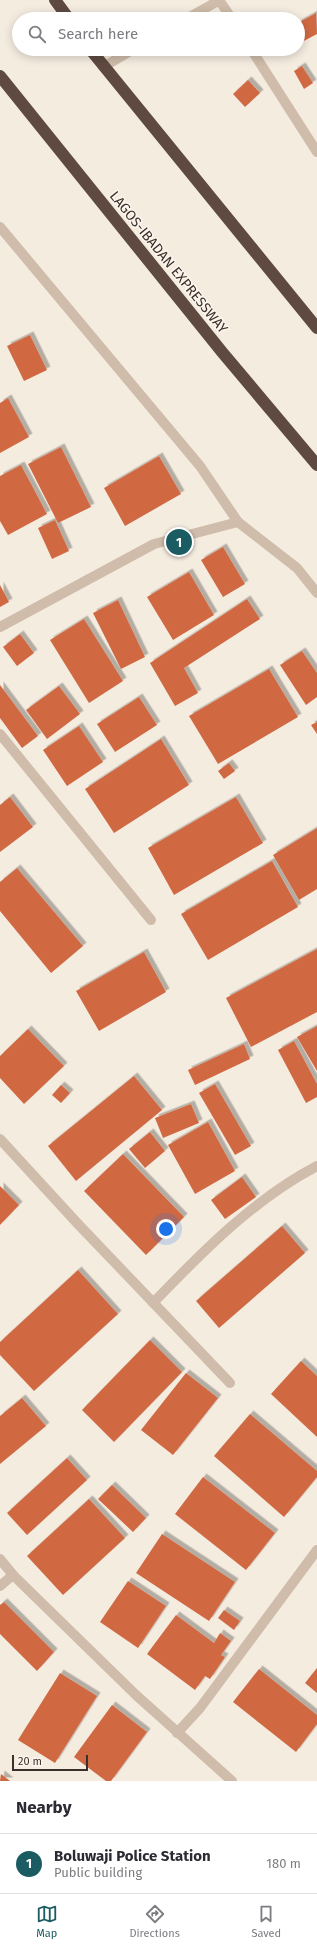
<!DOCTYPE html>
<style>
:root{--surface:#fff;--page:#f7f7f7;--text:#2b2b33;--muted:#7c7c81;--line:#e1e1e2;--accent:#1b5b62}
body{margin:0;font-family:"Fira Sans",sans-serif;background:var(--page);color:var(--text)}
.scale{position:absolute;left:12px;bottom:10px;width:76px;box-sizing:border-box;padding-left:4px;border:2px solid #3c302a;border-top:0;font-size:11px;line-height:14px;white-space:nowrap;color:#3c302a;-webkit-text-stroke:3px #fcf5ed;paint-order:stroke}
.you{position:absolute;left:166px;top:1229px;width:14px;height:14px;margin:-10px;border:3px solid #fff;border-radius:50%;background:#1a73e8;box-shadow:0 0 0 6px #1a73e833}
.badge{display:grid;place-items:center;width:26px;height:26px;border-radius:50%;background:var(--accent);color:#fff;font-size:13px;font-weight:700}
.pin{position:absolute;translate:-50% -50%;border:2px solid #fff;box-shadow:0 1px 4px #0006}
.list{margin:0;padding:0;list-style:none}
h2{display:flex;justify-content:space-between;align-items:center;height:52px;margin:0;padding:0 16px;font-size:17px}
h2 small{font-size:13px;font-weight:400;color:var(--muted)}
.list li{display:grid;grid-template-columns:26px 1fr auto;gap:12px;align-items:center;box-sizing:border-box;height:60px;padding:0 16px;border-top:1px solid var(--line)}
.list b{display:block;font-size:15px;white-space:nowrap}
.list p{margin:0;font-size:13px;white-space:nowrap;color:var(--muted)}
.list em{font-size:13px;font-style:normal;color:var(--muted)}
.icon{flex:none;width:22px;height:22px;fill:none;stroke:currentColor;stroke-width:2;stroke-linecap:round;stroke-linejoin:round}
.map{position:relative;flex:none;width:317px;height:1781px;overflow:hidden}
.search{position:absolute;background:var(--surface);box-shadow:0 2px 10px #0003;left:12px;right:12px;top:12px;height:44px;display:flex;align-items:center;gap:10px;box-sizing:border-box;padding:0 14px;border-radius:22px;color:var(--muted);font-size:15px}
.sheet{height:112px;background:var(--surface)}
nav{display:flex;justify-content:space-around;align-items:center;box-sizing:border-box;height:56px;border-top:1px solid var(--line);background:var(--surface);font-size:11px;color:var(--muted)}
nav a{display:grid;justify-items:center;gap:2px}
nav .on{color:var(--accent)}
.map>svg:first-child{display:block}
.building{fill:#d06943;filter:url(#shadow)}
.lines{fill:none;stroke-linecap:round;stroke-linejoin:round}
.minor{stroke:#cfbcaa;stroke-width:10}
.highway{stroke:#5e4a40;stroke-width:12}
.labels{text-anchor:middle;stroke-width:3;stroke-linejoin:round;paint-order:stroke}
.street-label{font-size:14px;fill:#3c302a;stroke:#fcf5ed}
</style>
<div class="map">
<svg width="317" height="1781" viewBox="0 0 317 1781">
<defs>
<filter id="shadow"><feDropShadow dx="3.5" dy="-3.5" stdDeviation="0" flood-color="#0004"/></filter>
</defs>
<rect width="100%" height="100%" fill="#f5ece0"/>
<g class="building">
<path d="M316 13 317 34 298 44V23Z"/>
<path d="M302 66 313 83 304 89 294 71Z"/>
<path d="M248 80 260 93 245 107 233 94Z"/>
<path d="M30 335 47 370 24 381 7 346Z"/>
<path d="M8 398 29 437 0 453V403Z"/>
<path d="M61 447 91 507 58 523 28 464Z"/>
<path d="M159 456 181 494 125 526 104 488Z"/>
<path d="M21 465 47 514 8 535 0 521V476Z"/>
<path d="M55 520 69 551 52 559 38 528Z"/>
<path d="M223 547 245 584 223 597 201 560Z"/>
<path d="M189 572 214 615 173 640 147 597Z"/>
<path d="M0 585 9 602 0 607Z"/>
<path d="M247 599 260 619 184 668 198 693 175 706 150 663Z"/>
<path d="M118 600 145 657 121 669 93 613Z"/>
<path d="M84 619 123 681 89 703 50 640Z"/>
<path d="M20 634 34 653 17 666 3 647Z"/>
<path d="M302 651 317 673V697L306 705 280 665Z"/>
<path d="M269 669 298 717 218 764 189 716Z"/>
<path d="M0 685 38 736 22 748 0 718Z"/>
<path d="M59 686 80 714 47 739 26 710Z"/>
<path d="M139 697 157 725 115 752 97 724Z"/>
<path d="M317 722V734L311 725Z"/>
<path d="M79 726 103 762 67 786 43 750Z"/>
<path d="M161 739 189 785 114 833 85 789Z"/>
<path d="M229 763 235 771 224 779 218 771Z"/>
<path d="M10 797 33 827 0 852V805Z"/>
<path d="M236 797 263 843 174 895 148 848Z"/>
<path d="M317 828V889L299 900 273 855Z"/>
<path d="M272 861 298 907 208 960 181 914Z"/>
<path d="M17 868 83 946 51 973 0 911V882Z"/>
<path d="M317 949V1012L251 1047 226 998Z"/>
<path d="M144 952 166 992 99 1031 76 991Z"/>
<path d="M317 1026V1071L297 1037Z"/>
<path d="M28 1029 64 1066 24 1104 0 1078V1056Z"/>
<path d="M294 1041 317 1084V1097L306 1103 278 1050Z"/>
<path d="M244 1044 250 1059 195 1085 188 1070Z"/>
<path d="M134 1076 162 1110 76 1181 48 1146Z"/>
<path d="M215 1084 251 1146 235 1155 199 1093Z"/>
<path d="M61 1085 70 1093 61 1103 52 1095Z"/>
<path d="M191 1104 199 1123 163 1138 155 1118Z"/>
<path d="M208 1122 235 1171 195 1194 168 1145Z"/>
<path d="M150 1132 165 1151 145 1168 129 1149Z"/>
<path d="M123 1154 184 1217 146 1255 84 1191Z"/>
<path d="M242 1177 256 1197 225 1219 211 1200Z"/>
<path d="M0 1186 19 1205 0 1225Z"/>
<path d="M282 1226 305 1253 219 1328 196 1301Z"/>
<path d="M78 1270 118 1314 34 1391 0 1355V1342Z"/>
<path d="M150 1340 182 1372 114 1442 82 1410Z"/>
<path d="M301 1361 317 1376V1437L271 1394Z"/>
<path d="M186 1373 218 1398 173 1455 141 1430Z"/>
<path d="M22 1398 46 1426 0 1464V1416Z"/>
<path d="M250 1414 317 1471V1477L284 1517 214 1456Z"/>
<path d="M67 1458 87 1480 27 1535 7 1513Z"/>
<path d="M203 1477 275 1533 246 1570 175 1514Z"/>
<path d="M112 1485 146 1518 133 1532 98 1499Z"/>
<path d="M89 1499 125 1538 63 1595 27 1556Z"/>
<path d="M162 1534 235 1582 209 1621 136 1573Z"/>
<path d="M128 1581 166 1606 138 1648 100 1622Z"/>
<path d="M4 1602 54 1652 37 1671 0 1634V1605Z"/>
<path d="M224 1610 240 1621 234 1630 218 1618Z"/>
<path d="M176 1615 214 1643 220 1633 231 1641 221 1655 225 1657 210 1679 205 1676 195 1690 147 1654Z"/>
<path d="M317 1668V1693L305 1683Z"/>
<path d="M259 1669 317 1715V1724L296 1752 233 1702Z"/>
<path d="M60 1673 97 1696 55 1763 18 1740Z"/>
<path d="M112 1705 147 1732 111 1781H106L74 1757Z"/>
<path d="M1 1774 10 1781H0Z"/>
</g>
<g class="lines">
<g class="minor">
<path d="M219 0 232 19"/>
<path d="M186 19 220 0"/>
<path d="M251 49 317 152"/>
<path d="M103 67 134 49"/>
<path d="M0 227 200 466 238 522"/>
<path d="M0 627 154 544 238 522 297 568 317 593"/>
<path d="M0 734 151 920"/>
<path d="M0 1139 78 1224 230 1383"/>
<path d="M153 1303C202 1252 254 1199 317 1166"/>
<path d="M0 1559 13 1575 136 1695 232 1781"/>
<path d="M0 1586 13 1575"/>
<path d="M177 1733 200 1708 317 1550"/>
</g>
<g class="highway">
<path d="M55 0 69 19"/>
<path d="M90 49 317 328"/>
<path d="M0 76 222 352 317 465"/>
</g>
</g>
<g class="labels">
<g class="street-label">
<text transform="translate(169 262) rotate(51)" y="5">LAGOS-IBADAN EXPRESSWAY</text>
</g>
</g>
</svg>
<div class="scale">20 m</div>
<div class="you"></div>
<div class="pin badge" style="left:179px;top:542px">1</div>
<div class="search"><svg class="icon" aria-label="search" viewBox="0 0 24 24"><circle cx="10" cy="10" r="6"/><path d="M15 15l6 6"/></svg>Search here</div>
</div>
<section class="sheet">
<h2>Nearby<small></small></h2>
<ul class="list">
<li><span class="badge">1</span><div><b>Boluwaji Police Station</b><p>Public building</p></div><em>180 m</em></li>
</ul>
</section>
<nav>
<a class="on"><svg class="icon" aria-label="map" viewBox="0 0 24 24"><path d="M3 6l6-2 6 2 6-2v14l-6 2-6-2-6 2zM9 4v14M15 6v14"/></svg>Map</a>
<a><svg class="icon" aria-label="directions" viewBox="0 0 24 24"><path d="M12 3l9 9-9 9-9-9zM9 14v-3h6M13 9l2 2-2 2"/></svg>Directions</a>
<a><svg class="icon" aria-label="saved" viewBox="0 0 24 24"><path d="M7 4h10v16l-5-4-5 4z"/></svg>Saved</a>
</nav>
